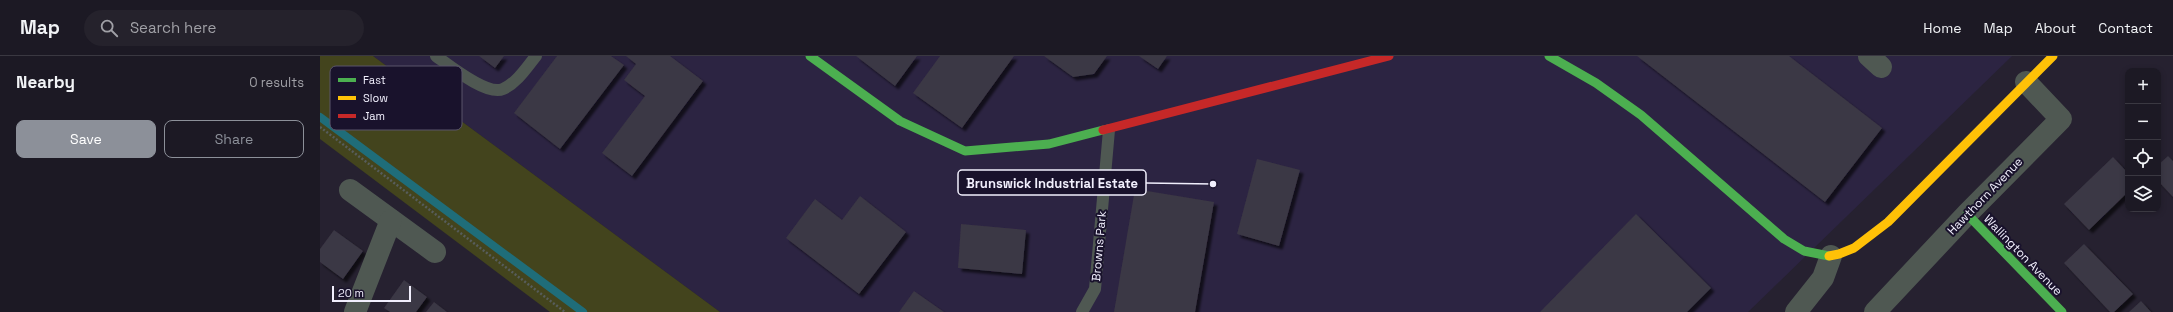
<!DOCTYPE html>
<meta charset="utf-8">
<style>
:root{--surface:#1c1924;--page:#25222c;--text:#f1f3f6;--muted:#a0a0a6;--line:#3a3841;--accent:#8c9099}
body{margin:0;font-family:"Space Grotesk",sans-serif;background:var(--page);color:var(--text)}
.controls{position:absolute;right:12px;top:12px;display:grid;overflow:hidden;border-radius:8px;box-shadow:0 2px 6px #0003}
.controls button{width:36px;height:36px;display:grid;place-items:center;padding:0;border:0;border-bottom:1px solid var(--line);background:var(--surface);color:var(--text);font:20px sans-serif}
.scale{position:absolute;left:12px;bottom:10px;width:79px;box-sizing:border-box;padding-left:4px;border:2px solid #f1effd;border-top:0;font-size:11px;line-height:14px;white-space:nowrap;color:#f1effd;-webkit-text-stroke:3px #19122c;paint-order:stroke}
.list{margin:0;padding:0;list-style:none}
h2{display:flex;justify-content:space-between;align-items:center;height:52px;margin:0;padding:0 16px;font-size:17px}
h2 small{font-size:13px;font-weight:400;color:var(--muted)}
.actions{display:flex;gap:8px;padding:12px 16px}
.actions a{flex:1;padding:9px 0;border:1px solid var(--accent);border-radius:8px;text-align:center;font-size:14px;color:var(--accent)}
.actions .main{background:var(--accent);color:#fff}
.icon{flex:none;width:22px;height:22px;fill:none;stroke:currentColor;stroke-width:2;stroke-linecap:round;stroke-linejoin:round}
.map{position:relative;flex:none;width:1853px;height:256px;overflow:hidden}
header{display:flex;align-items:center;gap:24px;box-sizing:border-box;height:56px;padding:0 20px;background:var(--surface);border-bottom:1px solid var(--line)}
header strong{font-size:19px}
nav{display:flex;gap:22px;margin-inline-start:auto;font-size:14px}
.search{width:280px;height:36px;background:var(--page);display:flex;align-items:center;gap:10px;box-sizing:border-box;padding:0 14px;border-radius:22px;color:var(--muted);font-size:15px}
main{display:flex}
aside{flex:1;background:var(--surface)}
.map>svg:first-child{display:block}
.built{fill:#2c2442}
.green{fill:#43441d}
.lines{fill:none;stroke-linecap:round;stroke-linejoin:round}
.stream{stroke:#1f6d79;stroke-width:8}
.building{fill:#3b3744;filter:url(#shadow)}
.path{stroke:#575d5b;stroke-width:2.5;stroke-dasharray:2 2;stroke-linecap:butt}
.lane{stroke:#4f5852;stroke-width:12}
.street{stroke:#4f5852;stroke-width:22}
.fast{stroke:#4caf50;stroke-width:9}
.slow{stroke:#ffc107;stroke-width:9}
.jam{stroke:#c62828;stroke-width:9}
.labels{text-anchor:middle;stroke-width:4;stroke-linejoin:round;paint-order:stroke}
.street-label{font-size:12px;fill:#f1effd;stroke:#19122c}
.key{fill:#19122c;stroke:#5a546b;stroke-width:1}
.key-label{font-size:11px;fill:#f1effd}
.leader{fill:none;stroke:#f1effd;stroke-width:1.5}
.callout-dot{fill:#f1effd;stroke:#19122c;stroke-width:1.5}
.callout{fill:#19122c;stroke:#f1effd;stroke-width:1.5}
.callout-label{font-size:13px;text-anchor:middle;font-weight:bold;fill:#f1effd}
</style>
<header>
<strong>Map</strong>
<div class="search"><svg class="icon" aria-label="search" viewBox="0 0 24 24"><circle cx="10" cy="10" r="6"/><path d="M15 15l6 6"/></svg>Search here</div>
<nav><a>Home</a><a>Map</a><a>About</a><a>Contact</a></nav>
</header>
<main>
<aside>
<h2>Nearby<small>0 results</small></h2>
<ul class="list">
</ul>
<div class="actions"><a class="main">Save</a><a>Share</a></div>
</aside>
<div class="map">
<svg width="1853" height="256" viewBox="0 0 1853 256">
<defs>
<filter id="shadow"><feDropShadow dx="3.5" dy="3.5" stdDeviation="1" flood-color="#0009"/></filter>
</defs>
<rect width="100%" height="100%" fill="#262130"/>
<path class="built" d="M53 0H1692L1428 256H400Z"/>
<path class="green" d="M0 0H53L400 256H230L0 83Z"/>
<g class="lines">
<path class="stream" d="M0 61 263 256"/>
</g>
<g class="building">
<path d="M159 0H184L175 12Z"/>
<path d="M237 0H291L304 9 240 93 194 57Z"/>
<path d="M306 0H350L383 25 312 120 282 97 325 40 304 24 316 8Z"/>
<path d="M536 0H597L575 30Z"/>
<path d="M620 0H694L642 72 593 37Z"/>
<path d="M724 0H787L774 18 753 21Z"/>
<path d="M819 0H847L838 13Z"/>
<path d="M1317 0H1469L1562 72 1505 146Z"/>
<path d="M1848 100 1853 105V141L1838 125V109Z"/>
<path d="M1793 101 1808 117V136L1769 174 1744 148Z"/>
<path d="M937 103 980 114 959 190 917 178Z"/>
<path d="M815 133 894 146 875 256H794Z"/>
<path d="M540 140 586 176 539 238 466 182 495 143 522 164Z"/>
<path d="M1316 158 1391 232 1367 256H1220Z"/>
<path d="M641 168 706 174 702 218 638 212Z"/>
<path d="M14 174 43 195 23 223 0 206V193Z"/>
<path d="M1764 188 1813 238 1794 256H1790L1744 207Z"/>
<path d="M84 224 107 241 96 256H70L64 252Z"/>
<path d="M594 235 624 256H579Z"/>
<path d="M1821 245 1831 256H1809Z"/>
<path d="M114 246 127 256H106Z"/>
</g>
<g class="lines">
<path class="path" d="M0 71 245 256"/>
<g class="lane">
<path d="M116 0C130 10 167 40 183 33 197 27 207 11 216 0"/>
<path d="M762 256 775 233 789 74"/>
</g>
<g class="street">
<path d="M1549 0 1561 11"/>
<path d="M30 134 115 196"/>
<path d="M35 256 71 164"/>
<path d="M1476 256 1503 222 1511 200"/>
<path d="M1555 256 1647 158 1741 63 1706 26"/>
</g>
<g class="fast">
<path d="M490 0 580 65 645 95 729 88 783 74"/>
<path d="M1229 0 1276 27 1321 59 1464 183 1484 195 1509 200"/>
<path d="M1647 158 1742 256"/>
</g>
<path class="slow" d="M1509 200 1519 198 1534 192 1568 166 1733 0"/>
<path class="jam" d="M783 74 1069 0"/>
</g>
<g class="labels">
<g class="street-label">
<text transform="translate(1665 140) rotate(-46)" y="4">Hawthorn Avenue</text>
<text transform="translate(779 190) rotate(-85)" y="4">Browns Park</text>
<text transform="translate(1703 199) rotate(46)" y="4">Wallington Avenue</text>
</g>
</g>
<rect x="10" y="10" width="132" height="64" rx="6" class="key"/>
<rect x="18" y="22" width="18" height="4" fill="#4caf50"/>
<rect x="18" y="40" width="18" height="4" fill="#ffc107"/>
<rect x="18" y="58" width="18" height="4" fill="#c62828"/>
<g class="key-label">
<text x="43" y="28">Fast</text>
<text x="43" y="46">Slow</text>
<text x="43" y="64">Jam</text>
</g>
<path class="leader" d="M893 128L826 127"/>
<circle class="callout-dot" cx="893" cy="128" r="4"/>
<rect class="callout" x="638" y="114" width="188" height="25" rx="4"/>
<g class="callout-label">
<text x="732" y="132">Brunswick Industrial Estate</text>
</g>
</svg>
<div class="controls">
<button>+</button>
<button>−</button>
<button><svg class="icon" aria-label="locate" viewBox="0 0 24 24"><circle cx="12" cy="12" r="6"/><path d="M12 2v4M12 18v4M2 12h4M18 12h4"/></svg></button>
<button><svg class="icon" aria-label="layers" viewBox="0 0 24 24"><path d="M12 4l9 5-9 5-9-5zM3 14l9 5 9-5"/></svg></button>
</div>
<div class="scale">20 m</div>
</div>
</main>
